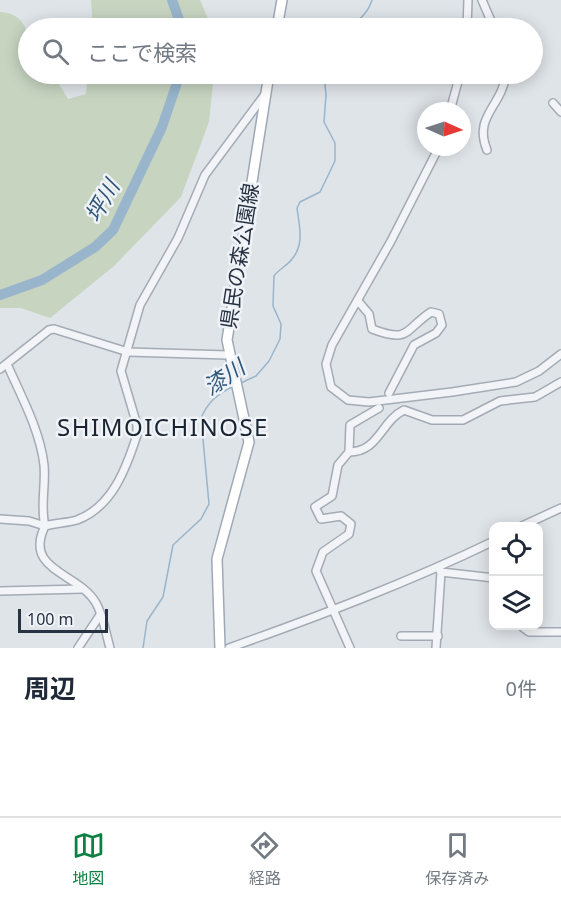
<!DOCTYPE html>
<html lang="ja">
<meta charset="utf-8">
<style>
:root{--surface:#fff;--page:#f2f2f3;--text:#1f2937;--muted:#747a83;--line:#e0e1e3;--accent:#0b8043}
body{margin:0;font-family:"Noto Sans","Noto Sans JP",sans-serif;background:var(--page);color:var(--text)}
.controls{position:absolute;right:18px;bottom:18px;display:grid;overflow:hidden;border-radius:12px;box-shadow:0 3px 15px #0003}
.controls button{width:54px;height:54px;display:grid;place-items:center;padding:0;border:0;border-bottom:2px solid var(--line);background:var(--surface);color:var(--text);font:30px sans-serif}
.compass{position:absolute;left:417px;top:102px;width:54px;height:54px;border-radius:50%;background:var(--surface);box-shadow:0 3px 15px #0003;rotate:93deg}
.scale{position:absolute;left:18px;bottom:15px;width:90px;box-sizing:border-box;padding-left:6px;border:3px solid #273342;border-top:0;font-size:16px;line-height:21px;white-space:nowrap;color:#273342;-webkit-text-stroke:4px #eff3f7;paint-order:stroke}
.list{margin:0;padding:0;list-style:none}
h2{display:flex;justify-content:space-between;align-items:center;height:78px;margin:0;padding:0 24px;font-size:26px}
h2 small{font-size:20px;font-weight:400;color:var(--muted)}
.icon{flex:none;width:33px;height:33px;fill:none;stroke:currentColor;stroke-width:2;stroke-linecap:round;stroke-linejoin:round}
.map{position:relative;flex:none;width:561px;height:648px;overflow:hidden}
.search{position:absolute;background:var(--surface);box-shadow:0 3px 15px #0003;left:18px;right:18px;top:18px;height:66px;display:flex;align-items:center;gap:15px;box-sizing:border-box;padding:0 21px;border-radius:33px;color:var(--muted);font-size:22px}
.sheet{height:168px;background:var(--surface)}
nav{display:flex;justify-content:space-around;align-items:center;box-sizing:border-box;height:84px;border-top:2px solid var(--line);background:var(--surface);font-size:16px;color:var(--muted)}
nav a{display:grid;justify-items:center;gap:3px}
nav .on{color:var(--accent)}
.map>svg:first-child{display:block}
.green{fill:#c6d4c0}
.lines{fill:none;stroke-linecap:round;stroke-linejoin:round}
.stream{stroke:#98b5cc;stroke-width:1.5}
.river{stroke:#98b5cc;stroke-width:10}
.minor-casing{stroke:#a4abb4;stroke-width:10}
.major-casing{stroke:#9ea9b6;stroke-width:12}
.minor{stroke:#f2f4f7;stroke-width:7}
.major{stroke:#fff;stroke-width:9}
.labels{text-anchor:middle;stroke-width:5;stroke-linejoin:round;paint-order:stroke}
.street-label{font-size:21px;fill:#273342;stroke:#eff3f7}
.water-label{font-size:22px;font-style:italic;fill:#2f5578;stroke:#eff3f7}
.quarter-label{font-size:24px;letter-spacing:1.5px;fill:#192432;stroke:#eff3f7}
</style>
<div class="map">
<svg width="561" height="648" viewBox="0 0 561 648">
<rect width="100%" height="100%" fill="#dfe4e9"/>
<g class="green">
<path d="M91 0H200L212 28H93Z"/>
<path d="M0 12C35 14 28 48 28 74H53L68 99 86 94 88 74H214L209 122 181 197 114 266 50 318 21 308H0Z"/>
</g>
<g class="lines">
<g class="stream">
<path d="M344 28C357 24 368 13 372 0"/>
<path d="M241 383 256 376 269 361 280 339 281 324 273 306 274 276C279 269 287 266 292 259 305 244 299 225 297 208L300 202 320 192 335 161V143L324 122 326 95 324 74"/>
<path d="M143 648 147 621 163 597 173 545 201 519 209 504 201 418C208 402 217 394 234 386"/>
</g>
<g class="river">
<path d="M172 0 182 28"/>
<path d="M0 295 42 280 95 247 113 230 162 127 180 74"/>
</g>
<g class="minor-casing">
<g id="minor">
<path d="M482 0 494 28"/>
<path d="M467 28 468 0"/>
<path d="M553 103 561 112"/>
<path d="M450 111 460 74"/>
<path d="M439 147 391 241 332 345 326 364 331 387 348 400 369 402 452 392 516 382 539 371 561 354"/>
<path d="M487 150C473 116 502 107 506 74"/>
<path d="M358 301 369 314 372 329C410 343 403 331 431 312L439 314 442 325 436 333 414 345 389 393"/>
<path d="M0 369 49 330 54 329 128 352 228 355"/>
<path d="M349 452C379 452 381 421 404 410L432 420H463L500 401 535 397 561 382"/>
<path d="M0 519 29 521 45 526C40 506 46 485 44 465 40 430 21 396 7 364"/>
<path d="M522 526 561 508"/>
<path d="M441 572 494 578"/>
<path d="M0 591 83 589"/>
<path d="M521 626 529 632H561"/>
<path d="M401 636H438"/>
<path d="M78 648 100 615"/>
<path d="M110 648C106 634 103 615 96 603 78 572 23 571 45 526 55 523 67 523 77 520 112 507 126 469 137 435V425L121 371 140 305 178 238 205 175 266 93"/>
<path d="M229 648C319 616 407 583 494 541"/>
<path d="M350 648 316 571 323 552 349 534 351 524 341 516 321 519 315 507 332 496 338 465 349 452 350 425 379 408"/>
<path d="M436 648 441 572 438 568"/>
</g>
</g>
<g class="major-casing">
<g id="major">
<path d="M277 28 282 0"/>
<path d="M220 648 217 559 249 442 227 340 269 74"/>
</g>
</g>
<use href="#minor" class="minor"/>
<use href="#major" class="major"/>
</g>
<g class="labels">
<g class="street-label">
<text transform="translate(240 256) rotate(-81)" y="7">県民の森公園線</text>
</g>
<g class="water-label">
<text transform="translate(102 201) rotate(-60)" y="8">坪川</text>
<text transform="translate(224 377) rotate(-34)" y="8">漆川</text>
</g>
<g class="quarter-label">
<text x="163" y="436">SHIMOICHINOSE</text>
</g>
</g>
</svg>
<div class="controls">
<button><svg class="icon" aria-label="locate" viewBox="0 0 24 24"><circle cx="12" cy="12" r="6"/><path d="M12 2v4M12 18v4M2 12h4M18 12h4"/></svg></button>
<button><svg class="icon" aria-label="layers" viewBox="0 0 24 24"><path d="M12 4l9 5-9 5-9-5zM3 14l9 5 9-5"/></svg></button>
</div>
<svg class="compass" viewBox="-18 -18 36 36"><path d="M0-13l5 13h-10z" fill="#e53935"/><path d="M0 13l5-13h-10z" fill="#747a83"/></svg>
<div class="scale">100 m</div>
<div class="search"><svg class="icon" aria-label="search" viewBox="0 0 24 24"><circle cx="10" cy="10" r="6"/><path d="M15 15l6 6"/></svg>ここで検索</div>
</div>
<section class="sheet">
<h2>周辺<small>0件</small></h2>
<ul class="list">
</ul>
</section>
<nav>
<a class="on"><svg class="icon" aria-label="map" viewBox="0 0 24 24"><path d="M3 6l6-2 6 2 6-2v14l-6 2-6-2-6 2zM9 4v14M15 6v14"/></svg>地図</a>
<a><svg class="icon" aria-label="directions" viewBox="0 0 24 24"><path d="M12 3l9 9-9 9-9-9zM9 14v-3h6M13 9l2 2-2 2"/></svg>経路</a>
<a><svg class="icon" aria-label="saved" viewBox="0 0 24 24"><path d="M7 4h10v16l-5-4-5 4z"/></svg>保存済み</a>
</nav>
